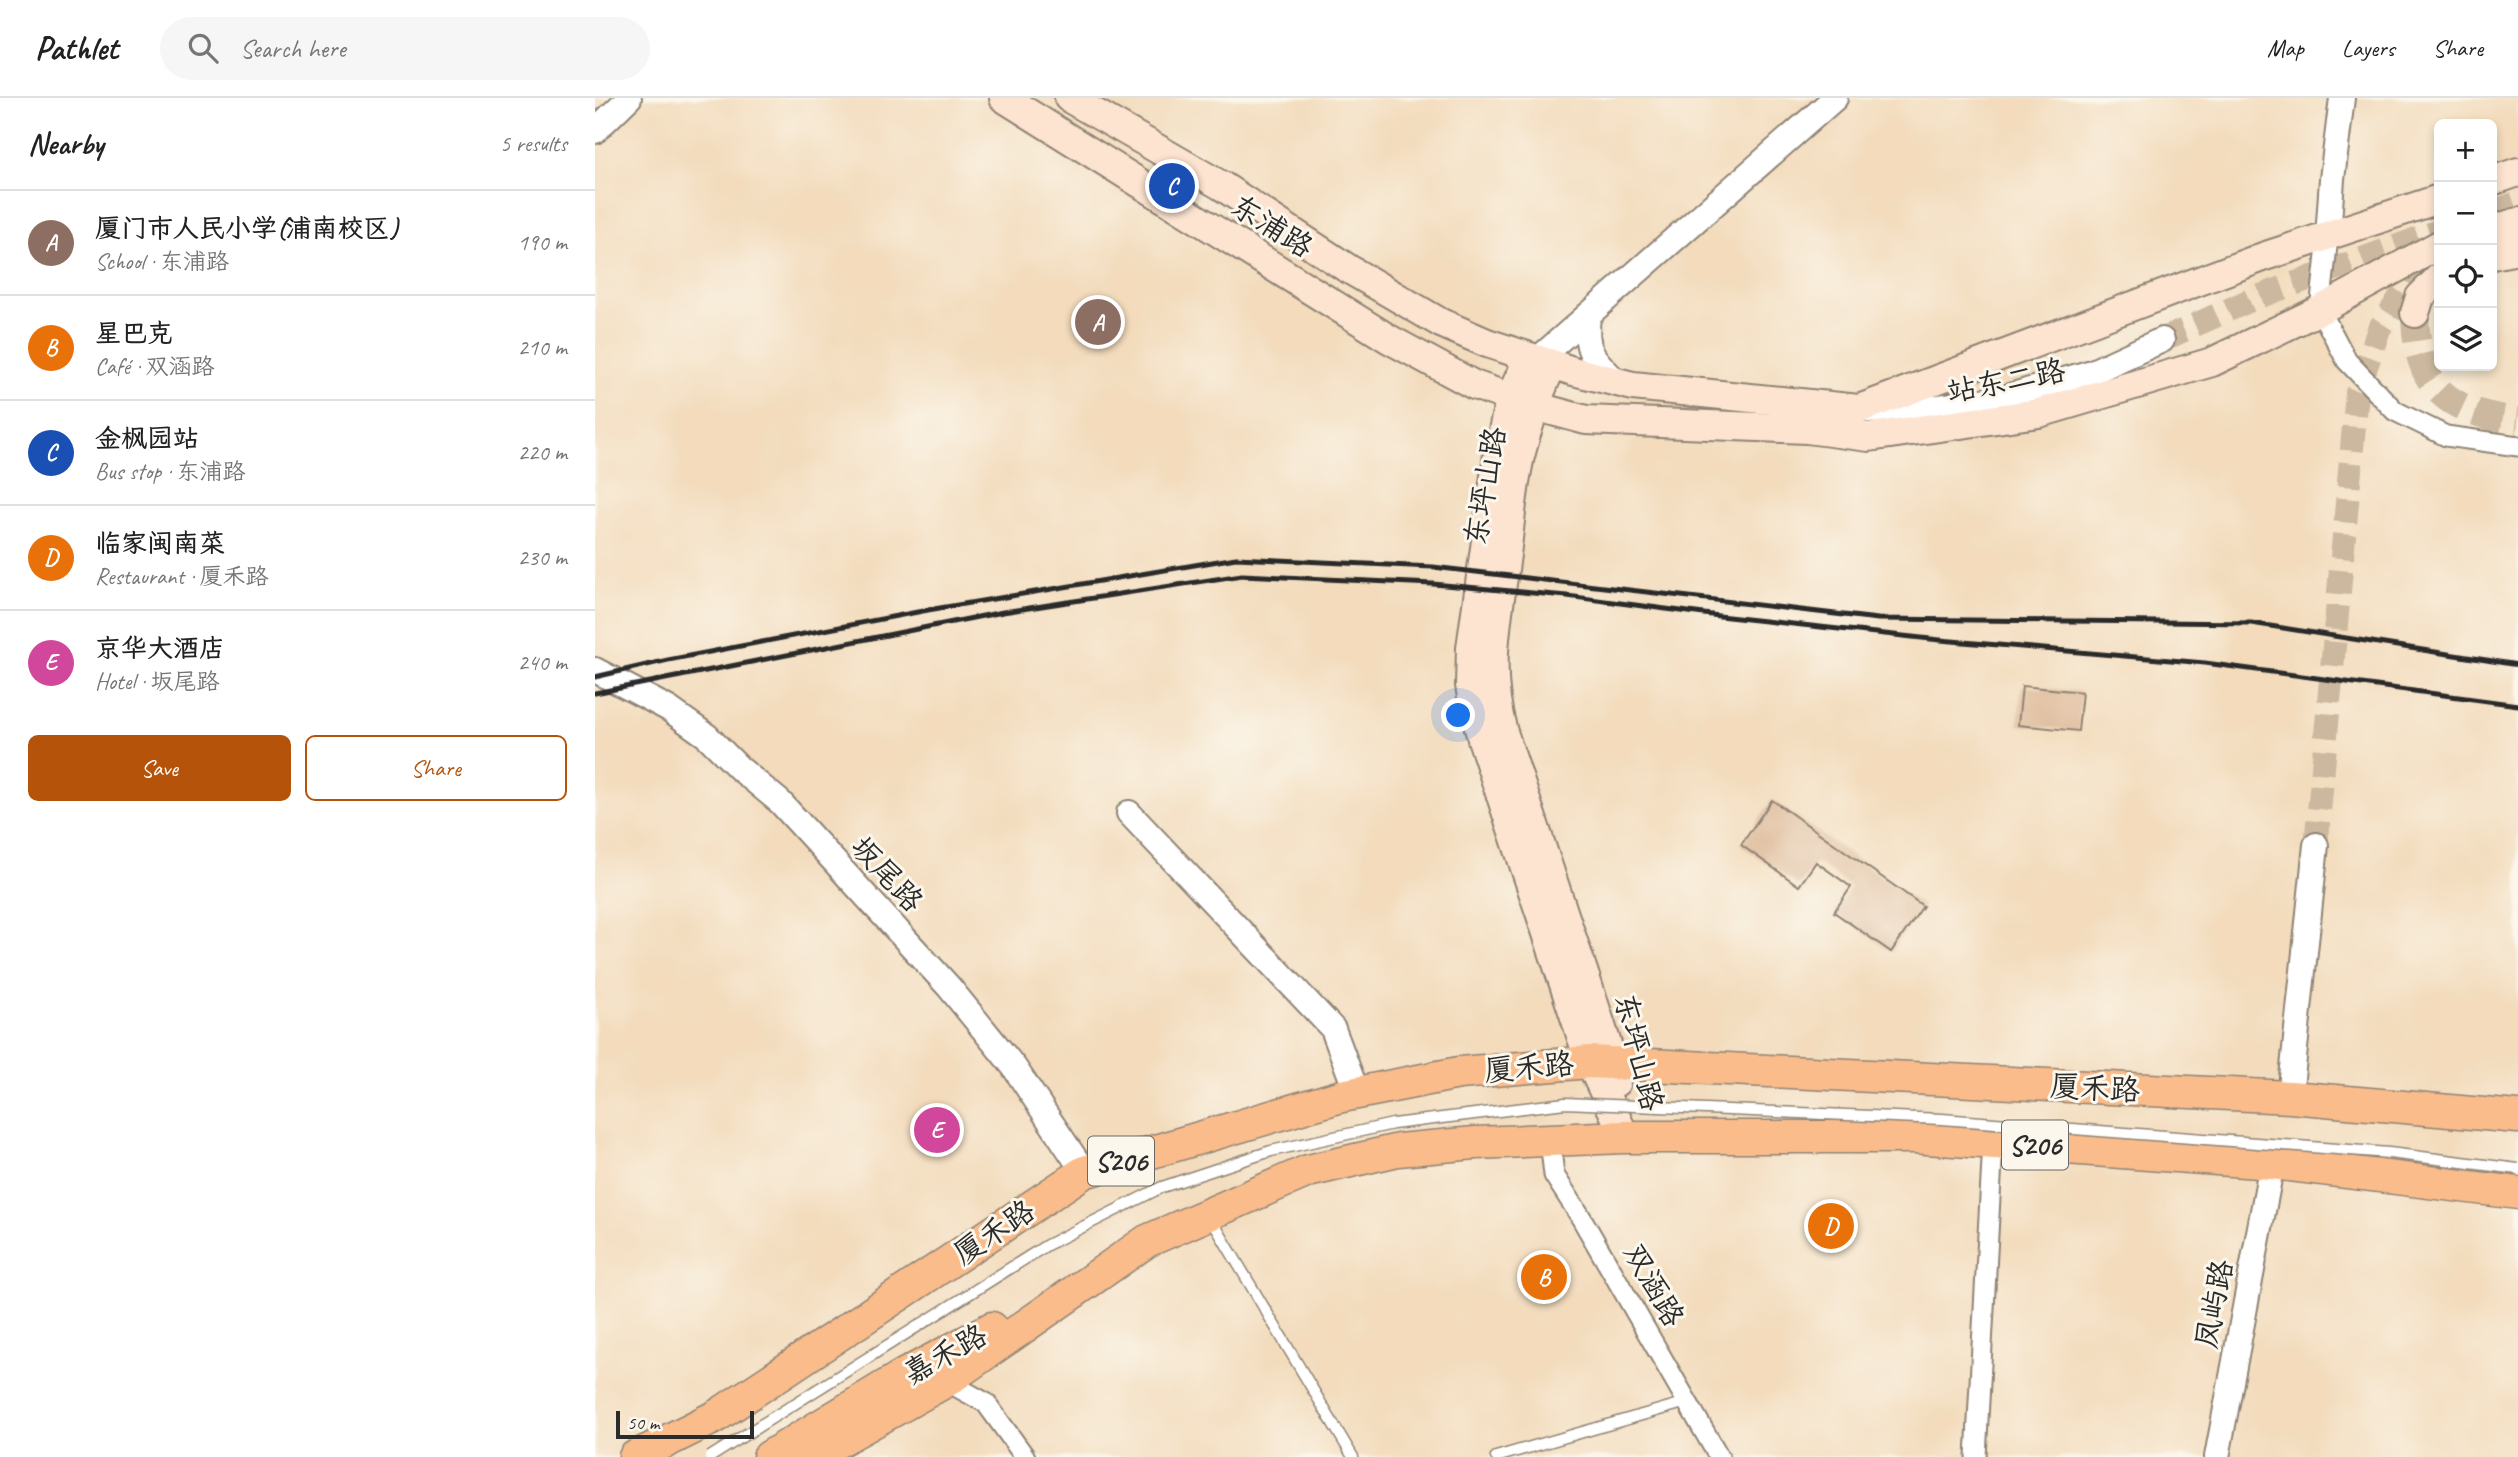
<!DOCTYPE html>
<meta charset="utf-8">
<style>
:root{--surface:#fff;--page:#f6f6f6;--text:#222;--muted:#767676;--line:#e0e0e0;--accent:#b45309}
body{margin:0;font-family:Caveat,"LXGW WenKai TC",sans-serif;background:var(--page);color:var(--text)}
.controls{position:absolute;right:21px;top:21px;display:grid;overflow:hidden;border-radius:10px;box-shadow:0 4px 10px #0003}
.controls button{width:63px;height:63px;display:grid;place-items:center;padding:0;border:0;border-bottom:2px solid var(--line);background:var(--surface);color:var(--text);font:35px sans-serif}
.scale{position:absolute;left:21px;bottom:18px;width:138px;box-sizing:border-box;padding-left:7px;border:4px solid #2b2b2b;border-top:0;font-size:19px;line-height:24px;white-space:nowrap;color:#2b2b2b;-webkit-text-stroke:5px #fbf7ec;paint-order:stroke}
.you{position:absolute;left:864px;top:618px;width:24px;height:24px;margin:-18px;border:5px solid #fff;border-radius:50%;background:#1a73e8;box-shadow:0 0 0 10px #1a73e833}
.badge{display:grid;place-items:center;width:46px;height:46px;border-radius:50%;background:var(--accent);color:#fff;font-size:23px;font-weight:700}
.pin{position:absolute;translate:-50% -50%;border:4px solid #fff;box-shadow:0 2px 7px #0006}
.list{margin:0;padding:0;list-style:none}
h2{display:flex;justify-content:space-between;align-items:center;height:91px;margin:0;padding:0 28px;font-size:30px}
h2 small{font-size:23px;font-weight:400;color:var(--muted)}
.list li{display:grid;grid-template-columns:46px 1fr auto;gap:21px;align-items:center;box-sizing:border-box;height:105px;padding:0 28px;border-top:2px solid var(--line)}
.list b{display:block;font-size:26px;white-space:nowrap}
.list p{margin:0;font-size:23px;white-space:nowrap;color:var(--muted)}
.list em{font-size:23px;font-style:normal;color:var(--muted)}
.actions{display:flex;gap:14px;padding:21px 28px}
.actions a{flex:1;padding:16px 0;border:2px solid var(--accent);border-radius:10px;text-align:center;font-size:24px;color:var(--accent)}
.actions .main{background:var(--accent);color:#fff}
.icon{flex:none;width:38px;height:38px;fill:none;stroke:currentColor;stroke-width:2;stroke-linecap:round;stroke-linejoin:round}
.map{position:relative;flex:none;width:1923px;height:1359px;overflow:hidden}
header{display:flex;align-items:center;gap:42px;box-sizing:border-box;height:98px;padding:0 35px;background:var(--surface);border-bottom:2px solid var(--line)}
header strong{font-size:33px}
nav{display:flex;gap:38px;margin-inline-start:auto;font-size:24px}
.search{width:490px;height:63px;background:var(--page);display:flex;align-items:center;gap:18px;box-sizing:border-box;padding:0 24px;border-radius:38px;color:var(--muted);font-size:26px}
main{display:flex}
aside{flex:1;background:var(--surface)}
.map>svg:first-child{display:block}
.building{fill:#deba99}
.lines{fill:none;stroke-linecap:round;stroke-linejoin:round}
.tertiary-tunnel{stroke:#cbb89f;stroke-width:24;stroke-dasharray:24 12;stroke-linecap:butt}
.secondary-tunnel{stroke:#cbb89f;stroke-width:28;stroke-dasharray:28 14;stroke-linecap:butt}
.service-casing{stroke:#8f8374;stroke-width:13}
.minor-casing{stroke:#8f8374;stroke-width:23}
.tertiary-casing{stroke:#8f8374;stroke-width:28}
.secondary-casing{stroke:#8f8374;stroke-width:32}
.primary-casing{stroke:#8f8374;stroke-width:35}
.service{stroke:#fff;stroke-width:10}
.minor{stroke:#fff;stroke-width:19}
.tertiary{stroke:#fff;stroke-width:24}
.secondary{stroke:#fde4d1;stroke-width:28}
.primary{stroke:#fabc8b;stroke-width:32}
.rail{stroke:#2b2b2b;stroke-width:5}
.service-bridge-casing{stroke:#8f8374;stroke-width:13;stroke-linecap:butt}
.service-bridge{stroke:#fff;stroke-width:10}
.labels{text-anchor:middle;stroke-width:6;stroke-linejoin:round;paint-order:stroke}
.shield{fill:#fbf7ec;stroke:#696865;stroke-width:2}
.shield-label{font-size:28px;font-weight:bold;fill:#2b2b2b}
.street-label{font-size:30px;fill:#2b2b2b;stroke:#fbf7ec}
</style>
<header>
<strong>Pathlet</strong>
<div class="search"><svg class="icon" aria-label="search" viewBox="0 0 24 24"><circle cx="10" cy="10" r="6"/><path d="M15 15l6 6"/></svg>Search here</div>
<nav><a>Map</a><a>Layers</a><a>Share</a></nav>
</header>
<main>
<aside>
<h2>Nearby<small>5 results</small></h2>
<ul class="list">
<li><span class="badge" style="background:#8d6e63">A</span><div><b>厦门市人民小学(浦南校区)</b><p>School · 东浦路</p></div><em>190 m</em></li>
<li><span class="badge" style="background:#e8710a">B</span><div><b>星巴克</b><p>Café · 双涵路</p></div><em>210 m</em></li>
<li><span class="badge" style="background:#1a4fb4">C</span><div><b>金枫园站</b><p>Bus stop · 东浦路</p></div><em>220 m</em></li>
<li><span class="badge" style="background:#e8710a">D</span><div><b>临家闽南菜</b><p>Restaurant · 厦禾路</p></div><em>230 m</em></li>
<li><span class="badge" style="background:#d1479c">E</span><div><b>京华大酒店</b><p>Hotel · 坂尾路</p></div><em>240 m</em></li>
</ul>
<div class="actions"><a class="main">Save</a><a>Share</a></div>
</aside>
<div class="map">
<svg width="1923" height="1359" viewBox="0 0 1923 1359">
<rect width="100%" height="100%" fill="#fbf7ec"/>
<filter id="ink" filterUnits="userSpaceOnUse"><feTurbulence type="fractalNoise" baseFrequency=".0143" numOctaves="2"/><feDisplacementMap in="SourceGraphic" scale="14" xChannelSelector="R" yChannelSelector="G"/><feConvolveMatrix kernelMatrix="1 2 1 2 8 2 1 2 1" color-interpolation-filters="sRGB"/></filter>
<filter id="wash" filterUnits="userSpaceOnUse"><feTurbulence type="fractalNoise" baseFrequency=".00686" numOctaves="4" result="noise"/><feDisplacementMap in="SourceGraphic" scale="28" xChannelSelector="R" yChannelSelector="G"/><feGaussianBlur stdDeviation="1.57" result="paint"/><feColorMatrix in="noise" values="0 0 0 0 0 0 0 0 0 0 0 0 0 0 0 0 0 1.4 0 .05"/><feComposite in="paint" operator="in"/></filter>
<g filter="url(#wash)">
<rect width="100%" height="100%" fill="#f3dbbc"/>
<g id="blocks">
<g class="building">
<path d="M1427 588 1487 594 1483 633 1423 627Z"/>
<path d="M1177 702 1328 808 1296 854 1239 814 1256 789 1221 764 1204 788 1146 747Z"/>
</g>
</g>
</g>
<g filter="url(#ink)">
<use href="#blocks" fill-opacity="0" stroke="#8f8374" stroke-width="2"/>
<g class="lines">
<g class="tertiary-tunnel">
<path d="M1897 114 1923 105"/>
<path d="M1567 242 1660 200 1844 133"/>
<path d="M1721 747 1762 295 1784 231 1818 180 1844 164"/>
</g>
<path class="secondary-tunnel" d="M1820 215C1821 290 1852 314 1923 323"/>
<g class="service-casing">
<g id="service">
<path d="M615 1119 758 1359"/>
<path d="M901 1359 1092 1304"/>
</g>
</g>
<g class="minor-casing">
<g id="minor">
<path d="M1733 139 1725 212 1752 263 1800 313 1851 338 1923 348"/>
<path d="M955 1042 959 1077 984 1116 1124 1359"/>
<path d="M351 1283 391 1305 430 1359"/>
<path d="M1381 1359 1398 1044"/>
</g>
</g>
<g class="tertiary-casing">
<g id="tertiary">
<path d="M0 33 34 0"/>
<path d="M1733 139 1737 81 1747 0"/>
<path d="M993 217C989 253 997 260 1022 284"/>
<path d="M942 262 1240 0"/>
<path d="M1265 311 1302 315 1408 300 1497 274 1567 242"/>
<path d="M0 572 74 611 112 638 144 670 185 704 354 889 419 969 489 1074"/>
<path d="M534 715 738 931 762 995"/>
<path d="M1695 999 1721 747"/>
<path d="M1622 1359 1677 1065"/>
</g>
</g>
<g class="secondary-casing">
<g id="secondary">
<path d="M409 0 794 241 879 287 939 308 991 322 1212 331 1274 339 1444 315 1617 264 1725 212 1844 147"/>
<path d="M474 0 627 88 752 170 846 225 892 245 978 273 1038 288 1264 311 1668 159 1844 101"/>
<path d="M1897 83 1923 74"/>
<path d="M1897 132 1923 124"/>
<path d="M1897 157 1923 152"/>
<path d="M1820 215 1825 199 1844 180"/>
<path d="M934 259 915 300 903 357 876 550 875 587 879 611 887 641 995 964 1030 1039"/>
<path d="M957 266C944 296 933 326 925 358 917 392 915 429 910 464 902 526 890 572 908 634L998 903 1018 965 1021 984"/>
</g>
</g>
<g class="primary-casing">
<g id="primary">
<path d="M40 1359 120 1319 489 1074 747 998 864 975 995 964 1695 999 1923 1019"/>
<path d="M174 1359 309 1277 397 1230"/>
<path d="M215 1359 351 1283 552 1143 713 1073 803 1052 880 1045 1030 1039H1318L1677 1065 1923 1095"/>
</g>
</g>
<use href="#service" class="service"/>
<use href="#minor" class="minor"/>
<use href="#tertiary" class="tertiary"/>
<use href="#secondary" class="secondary"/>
<use href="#primary" class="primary"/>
<g class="rail">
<path d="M0 579 73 562 333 512 641 460 838 469 1283 521 1656 525 1923 567"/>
<path d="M0 595 408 514 647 477 838 486 972 498 1124 518 1345 542 1610 565 1923 607"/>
</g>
<g class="service-bridge-casing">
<path id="service-bridge" d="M115 1359 452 1147 567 1089 676 1053 798 1026 970 1005 1347 1021 1794 1055 1923 1071"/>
</g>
<use href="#service-bridge" class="service-bridge"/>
</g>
</g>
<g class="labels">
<g class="shield">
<rect x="1407" y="1022.5" width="66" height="49" rx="5"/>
<rect x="493" y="1038.5" width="66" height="49" rx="5"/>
</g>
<g class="shield-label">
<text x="1440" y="1057">S206</text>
<text x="526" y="1073">S206</text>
</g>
<g class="street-label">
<text transform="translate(677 128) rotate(32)" y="10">东浦路</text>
<text transform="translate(1411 283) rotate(-11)" y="10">站东二路</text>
<text transform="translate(890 388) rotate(-80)" y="10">东坪山路</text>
<text transform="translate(292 776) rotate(47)" y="10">坂尾路</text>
<text transform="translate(1044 954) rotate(76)" y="10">东坪山路</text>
<text transform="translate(934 969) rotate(-5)" y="10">厦禾路</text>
<text transform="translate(1500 990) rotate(3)" y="10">厦禾路</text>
<text transform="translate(399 1134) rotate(-34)" y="10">厦禾路</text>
<text transform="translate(1059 1187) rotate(60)" y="10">双涵路</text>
<text transform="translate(1619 1206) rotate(-79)" y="10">凤屿路</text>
<text transform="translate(350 1256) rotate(-29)" y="10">嘉禾路</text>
</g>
</g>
</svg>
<div class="controls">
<button>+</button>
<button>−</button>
<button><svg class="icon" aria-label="locate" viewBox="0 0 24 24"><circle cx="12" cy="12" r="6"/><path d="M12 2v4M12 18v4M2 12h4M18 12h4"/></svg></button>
<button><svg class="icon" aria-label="layers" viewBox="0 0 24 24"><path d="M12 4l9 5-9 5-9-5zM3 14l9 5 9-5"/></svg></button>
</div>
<div class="scale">50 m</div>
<div class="you"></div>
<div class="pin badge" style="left:503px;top:224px;background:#8d6e63">A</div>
<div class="pin badge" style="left:949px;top:1179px;background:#e8710a">B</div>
<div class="pin badge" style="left:577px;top:88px;background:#1a4fb4">C</div>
<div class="pin badge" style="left:1236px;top:1128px;background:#e8710a">D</div>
<div class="pin badge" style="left:342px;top:1032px;background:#d1479c">E</div>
</div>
</main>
